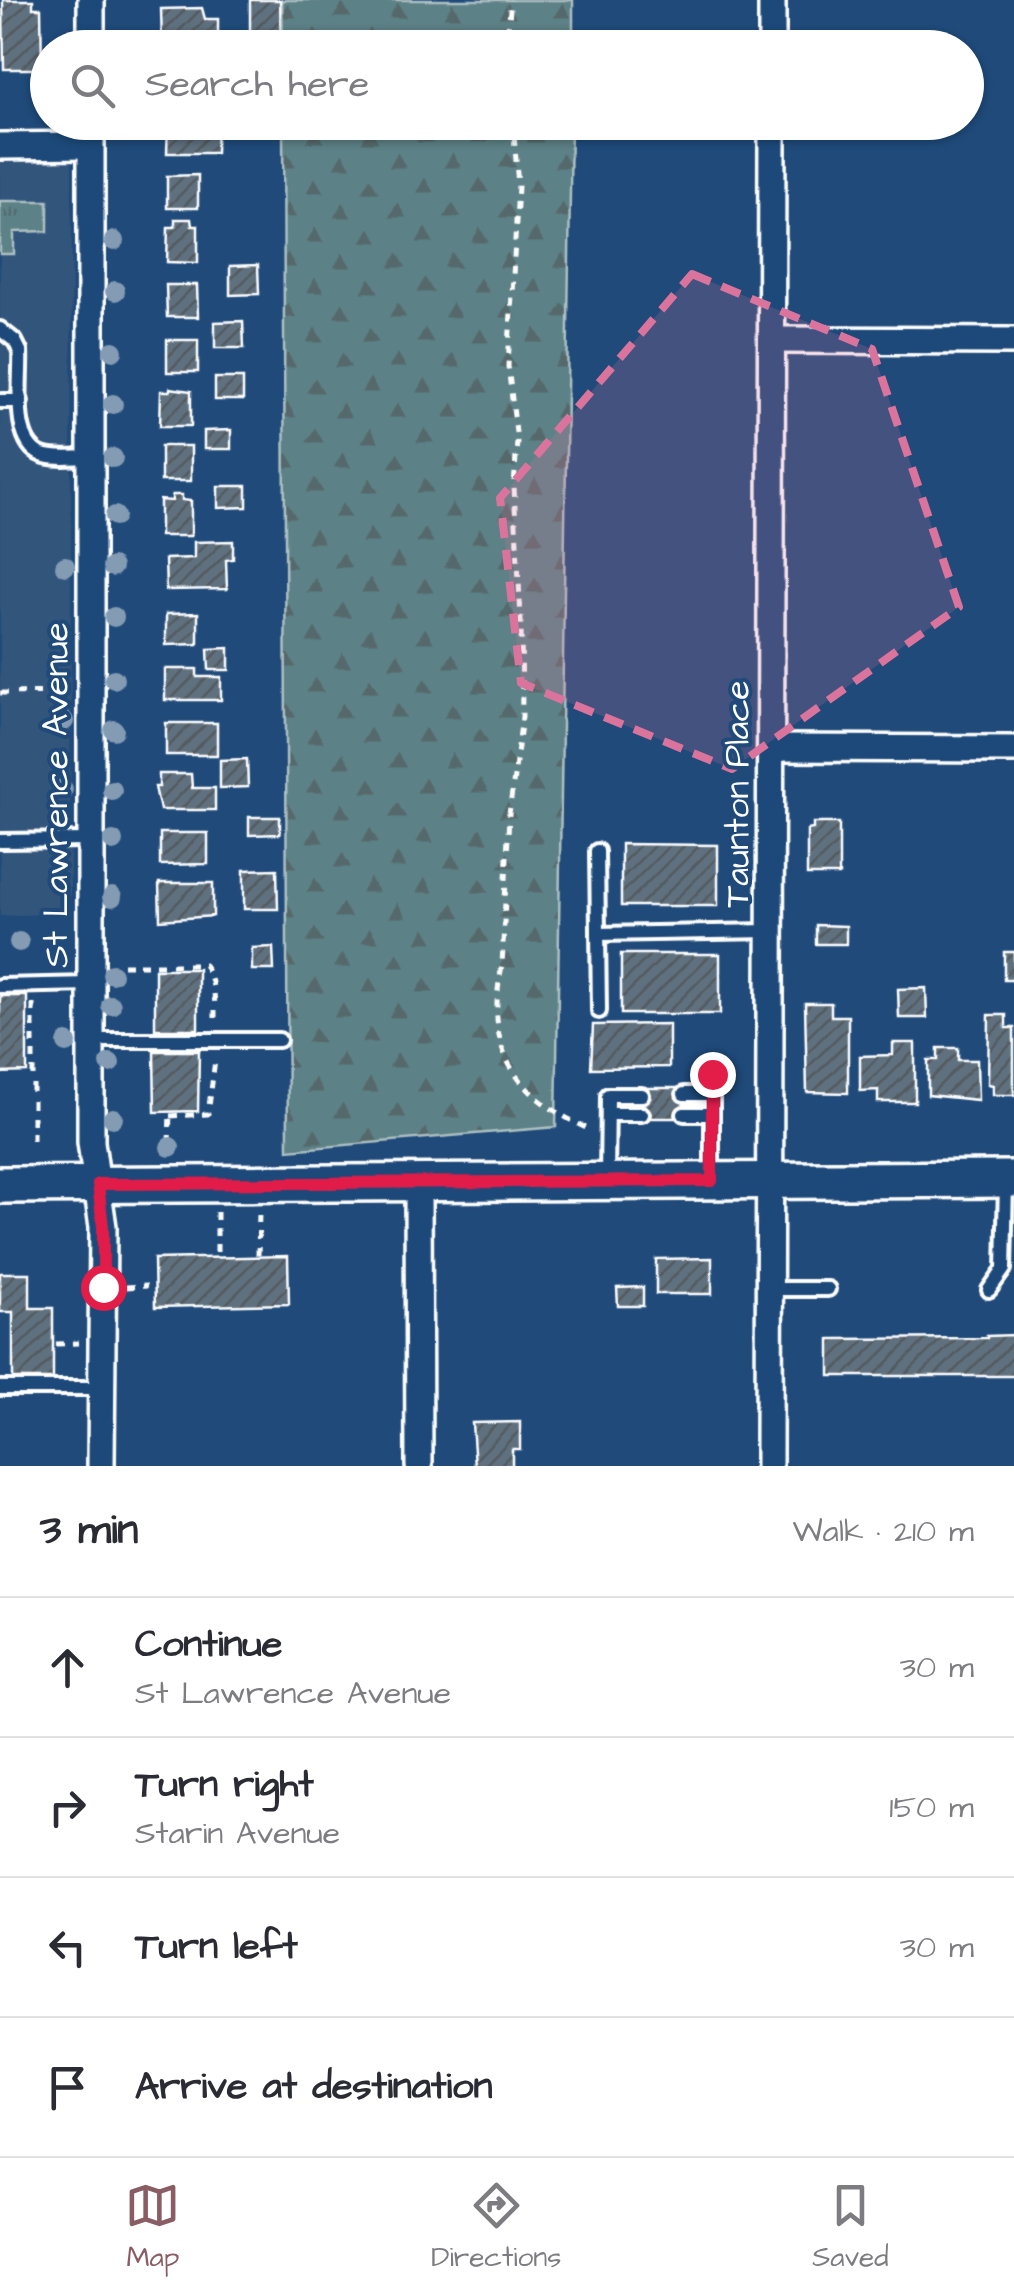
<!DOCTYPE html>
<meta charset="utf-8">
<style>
:root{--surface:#fff;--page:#f7f7f7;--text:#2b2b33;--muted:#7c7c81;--line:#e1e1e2;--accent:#8a5d65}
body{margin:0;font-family:"Architects Daughter",sans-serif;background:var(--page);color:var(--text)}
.stop{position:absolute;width:30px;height:30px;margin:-22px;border:8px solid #e11d48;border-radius:50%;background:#fff}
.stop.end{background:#e11d48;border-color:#fff;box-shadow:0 2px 10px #0008}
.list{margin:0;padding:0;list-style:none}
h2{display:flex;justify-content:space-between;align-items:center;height:130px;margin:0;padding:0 40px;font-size:42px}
h2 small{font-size:32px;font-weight:400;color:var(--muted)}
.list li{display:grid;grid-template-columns:65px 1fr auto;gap:30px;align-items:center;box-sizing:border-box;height:140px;padding:0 40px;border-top:2px solid var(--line)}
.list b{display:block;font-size:38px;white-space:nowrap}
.list p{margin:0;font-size:32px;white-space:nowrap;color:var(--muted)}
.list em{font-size:32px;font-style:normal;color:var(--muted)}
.icon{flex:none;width:55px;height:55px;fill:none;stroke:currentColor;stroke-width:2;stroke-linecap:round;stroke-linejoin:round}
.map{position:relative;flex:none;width:1014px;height:1466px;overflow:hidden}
.search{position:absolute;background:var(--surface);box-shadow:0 2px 8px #0004;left:30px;right:30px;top:30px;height:110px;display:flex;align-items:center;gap:25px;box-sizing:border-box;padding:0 35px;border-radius:55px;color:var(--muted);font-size:38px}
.sheet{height:690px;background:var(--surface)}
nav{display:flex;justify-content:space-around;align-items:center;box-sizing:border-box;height:140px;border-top:2px solid var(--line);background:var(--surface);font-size:28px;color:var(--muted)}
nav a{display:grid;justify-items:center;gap:5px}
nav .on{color:var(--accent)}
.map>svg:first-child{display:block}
.built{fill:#32557c}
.forest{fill:url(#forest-firs);stroke:#aec0c2;stroke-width:2.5}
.park{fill:url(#park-tufts);stroke:#aec0c2;stroke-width:2.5}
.building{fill:url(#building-hatch);stroke:#fff;stroke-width:2.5}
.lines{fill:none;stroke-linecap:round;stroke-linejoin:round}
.lane-casing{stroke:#fff;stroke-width:20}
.street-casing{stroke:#fff;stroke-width:32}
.secondary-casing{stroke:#fff;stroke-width:42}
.path{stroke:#fff;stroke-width:5;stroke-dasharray:8 8;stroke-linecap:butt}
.lane{stroke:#1f4a7a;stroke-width:12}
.street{stroke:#1f4a7a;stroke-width:25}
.secondary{stroke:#1f4a7a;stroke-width:35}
.tree{fill:#849cb3}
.route{stroke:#e11d48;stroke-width:12}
.marked{fill:#da749d;fill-opacity:0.2;stroke:#da749d;stroke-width:8;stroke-dasharray:20 12;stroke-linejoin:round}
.labels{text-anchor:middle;stroke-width:8;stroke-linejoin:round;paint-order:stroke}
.street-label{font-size:35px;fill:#fff;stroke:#1f4a7a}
</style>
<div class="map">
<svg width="1014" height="1466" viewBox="0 0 1014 1466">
<defs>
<pattern id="forest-firs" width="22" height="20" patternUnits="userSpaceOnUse" patternTransform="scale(2.5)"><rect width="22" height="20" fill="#5c8186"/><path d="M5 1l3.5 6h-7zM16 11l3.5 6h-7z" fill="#55696c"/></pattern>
<pattern id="park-tufts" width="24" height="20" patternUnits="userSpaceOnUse" patternTransform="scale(2.5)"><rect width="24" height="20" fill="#5c8186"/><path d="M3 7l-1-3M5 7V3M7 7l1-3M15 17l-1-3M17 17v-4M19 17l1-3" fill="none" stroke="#55696c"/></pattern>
<pattern id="building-hatch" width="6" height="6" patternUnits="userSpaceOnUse" patternTransform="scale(2.5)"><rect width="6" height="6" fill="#5e707f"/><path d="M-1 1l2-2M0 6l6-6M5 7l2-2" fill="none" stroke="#535a60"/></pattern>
</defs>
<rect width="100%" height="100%" fill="#1f4a7a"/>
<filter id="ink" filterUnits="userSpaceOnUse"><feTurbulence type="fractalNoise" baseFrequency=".01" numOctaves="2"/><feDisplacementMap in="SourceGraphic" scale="20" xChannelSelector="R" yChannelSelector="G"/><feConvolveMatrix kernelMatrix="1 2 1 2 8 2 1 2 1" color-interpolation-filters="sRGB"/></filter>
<g filter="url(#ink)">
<path class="built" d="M72 160 70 913 0 916V162Z"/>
<g class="forest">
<path d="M282 0H573V47H283Z"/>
<path d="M283 123H571L556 1127 288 1150Z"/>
</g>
<path class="park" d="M0 201H48V231L14 232V254H0Z"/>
<g class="building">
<path d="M3 0H33V8H41L42 69H4Z"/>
<path d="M250 0H280L281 42H250Z"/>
<path d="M202 8 205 19H218V42L162 44 161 9Z"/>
<path d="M168 122H217L216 153H167Z"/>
<path d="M198 175V208H167V176Z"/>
<path d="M175 219H191L192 226H198V263L167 262 168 227H175Z"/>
<path d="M258 265 259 294 230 295V266Z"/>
<path d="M166 285H197L198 317H167Z"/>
<path d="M243 321 244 348H215V322Z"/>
<rect x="167" y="340" width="31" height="32"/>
<rect x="215" y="378" width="28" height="22"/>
<path d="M170 388 191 391V426H160L161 391H170Z"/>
<path d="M231 430V449H204V431Z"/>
<rect x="161" y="446" width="30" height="35"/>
<path d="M218 486H247V507L218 508Z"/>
<path d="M172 495H182V500L191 501V536H160V500L172 501Z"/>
<path d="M233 541V559L226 560 227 589 166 590 165 559 194 558V542Z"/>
<path d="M198 613V644L166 645V614Z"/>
<path d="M229 648V670H209L208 649Z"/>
<path d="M165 669H197V677H221V700H165Z"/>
<rect x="166" y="723" width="51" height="32"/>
<path d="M247 759 248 787 220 788V760Z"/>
<path d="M159 774H191L192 788H215V810H160L155 787H159Z"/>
<path d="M249 817H280V834L249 835Z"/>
<path d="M813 823H839V875H807V830L813 829Z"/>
<path d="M160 833H208V864L160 865Z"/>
<path d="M621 844 718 845V906H621Z"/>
<path d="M277 869 278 909H244V870Z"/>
<path d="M159 883H213V916L160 920Z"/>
<path d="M816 925 846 926V944H816Z"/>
<path d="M273 947 274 970H252V948Z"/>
<rect x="1004" y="952" width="10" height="28"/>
<rect x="621" y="954" width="99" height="60"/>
<rect x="155" y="969" width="43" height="60"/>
<path d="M926 988 927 1018H899L898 989Z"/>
<path d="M0 996H27V1072L0 1073Z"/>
<path d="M805 1003H831V1016H848V1093L807 1092Z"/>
<path d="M989 1015H1006V1028H1014V1095H993V1085L988 1084Z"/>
<path d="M669 1024V1067L591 1068 593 1025Z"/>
<path d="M893 1043H915V1102H878V1090L860 1091V1056L893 1055Z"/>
<path d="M938 1048H958V1060H977L978 1100 928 1095V1060H938Z"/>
<path d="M154 1051H199L198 1111 155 1112Z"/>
<rect x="642" y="1088" width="42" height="30"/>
<path d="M288 1256 289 1304 155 1307 154 1259Z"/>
<path d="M712 1258V1294H656V1259Z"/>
<path d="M0 1273H30V1308H53V1379H13V1312H0Z"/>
<path d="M643 1287V1306H618L617 1288Z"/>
<path d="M1014 1335V1376H830V1339L987 1338V1336Z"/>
<path d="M520 1422V1449H512V1466H475L472 1423Z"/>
</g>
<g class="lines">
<g class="lane-casing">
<g id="lane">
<path d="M0 329 15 341 20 351C22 379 10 442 42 455 56 460 75 457 90 457"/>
<path d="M0 401H21"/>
<path d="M0 841 91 840"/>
<path d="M597 851 599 1011"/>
<path d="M598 934 770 931"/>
<path d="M0 986 90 984"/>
<path d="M91 1040H279"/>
<path d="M712 1074V1179"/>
<path d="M684 1094H712"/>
<path d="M608 1114H642"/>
<path d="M684 1114H712"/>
<path d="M607 1179 608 1095H642"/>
<path d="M768 1289H828"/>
<path d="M989 1290 1004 1269 1006 1183"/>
<path d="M0 1388H102"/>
</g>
</g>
<g class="street-casing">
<g id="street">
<path d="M91 0V48"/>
<path d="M772 0V48"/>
<path d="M91 122V1142L103 1227 101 1466"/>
<path d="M0 146 90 145"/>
<path d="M772 340 1014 341"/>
<path d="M772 748 1014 749"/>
<path d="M418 1183 419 1466"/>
<path d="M769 1466 772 122"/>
</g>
</g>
<g class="secondary-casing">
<path id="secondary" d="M0 1185 1014 1179"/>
</g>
<g class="path">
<path d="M506 48 511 0"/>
<path d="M513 122 518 186 508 366 517 441 514 487 521 619 522 717 509 814 502 966C484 1051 513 1093 588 1129"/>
<path d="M0 693 67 692"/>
<path d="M123 965H204C216 981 215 1005 215 1024"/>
<path d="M33 1004V1144"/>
<path d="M170 1116 208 1114 215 1060"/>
<path d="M169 1143 170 1112"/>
<path d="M217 1212V1254"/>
<path d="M258 1255 259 1212"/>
<path d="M126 1287 147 1286"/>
<path d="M56 1344 79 1343"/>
</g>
<use href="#lane" class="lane"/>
<use href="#street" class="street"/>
<use href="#secondary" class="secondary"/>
</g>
<g class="tree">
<circle cx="114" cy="241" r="10"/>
<circle cx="115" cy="291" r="10"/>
<circle cx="113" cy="351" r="10"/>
<circle cx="113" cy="404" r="10"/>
<circle cx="113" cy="458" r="10"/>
<circle cx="115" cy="516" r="10"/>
<circle cx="65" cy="566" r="10"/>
<circle cx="112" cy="567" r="10"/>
<circle cx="114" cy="617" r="10"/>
<circle cx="114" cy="679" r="10"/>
<circle cx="64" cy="721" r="10"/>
<circle cx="114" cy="730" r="10"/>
<circle cx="63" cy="789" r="10"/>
<circle cx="112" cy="790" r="10"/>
<circle cx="113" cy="841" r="10"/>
<circle cx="112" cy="897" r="10"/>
<circle cx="19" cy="942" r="10"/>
<circle cx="112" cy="974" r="10"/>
<circle cx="111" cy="1005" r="10"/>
<circle cx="67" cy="1043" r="10"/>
<circle cx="110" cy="1063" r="10"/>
<circle cx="113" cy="1118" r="10"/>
<circle cx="170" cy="1147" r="10"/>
</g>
</g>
<g class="lines" filter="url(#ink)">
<path class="route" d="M103 1287V1227L98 1184 712 1181V1074"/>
</g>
<path class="marked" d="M692 274 872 349 959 607 732 769 521 683 500 498Z"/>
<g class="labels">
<g class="street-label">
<text transform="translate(736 794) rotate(-90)" y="12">Taunton Place</text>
<text transform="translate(55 795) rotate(-90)" y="12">St Lawrence Avenue</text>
</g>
</g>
</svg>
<div class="stop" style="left:103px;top:1287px"></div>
<div class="stop end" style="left:712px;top:1074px"></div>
<div class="search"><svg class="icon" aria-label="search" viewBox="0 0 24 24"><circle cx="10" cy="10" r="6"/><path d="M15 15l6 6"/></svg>Search here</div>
</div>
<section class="sheet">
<h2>3 min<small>Walk · 210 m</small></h2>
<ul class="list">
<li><svg class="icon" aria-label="ahead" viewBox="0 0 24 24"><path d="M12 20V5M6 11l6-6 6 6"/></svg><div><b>Continue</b><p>St Lawrence Avenue</p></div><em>30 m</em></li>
<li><svg class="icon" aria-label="right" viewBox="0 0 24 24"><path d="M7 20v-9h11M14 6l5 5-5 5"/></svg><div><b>Turn right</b><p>Starin Avenue</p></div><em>150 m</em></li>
<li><svg class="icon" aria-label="left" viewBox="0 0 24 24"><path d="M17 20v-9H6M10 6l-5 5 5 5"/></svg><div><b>Turn left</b></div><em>30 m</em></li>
<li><svg class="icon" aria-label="arrive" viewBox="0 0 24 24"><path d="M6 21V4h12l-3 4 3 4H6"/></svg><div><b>Arrive at destination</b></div></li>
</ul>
</section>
<nav>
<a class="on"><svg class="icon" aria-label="map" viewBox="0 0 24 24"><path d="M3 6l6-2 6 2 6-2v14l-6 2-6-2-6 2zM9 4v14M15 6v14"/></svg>Map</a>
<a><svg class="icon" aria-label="directions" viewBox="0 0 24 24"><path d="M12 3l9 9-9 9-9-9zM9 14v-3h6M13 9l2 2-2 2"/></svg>Directions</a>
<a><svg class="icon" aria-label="saved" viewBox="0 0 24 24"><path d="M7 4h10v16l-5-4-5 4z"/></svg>Saved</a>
</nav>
